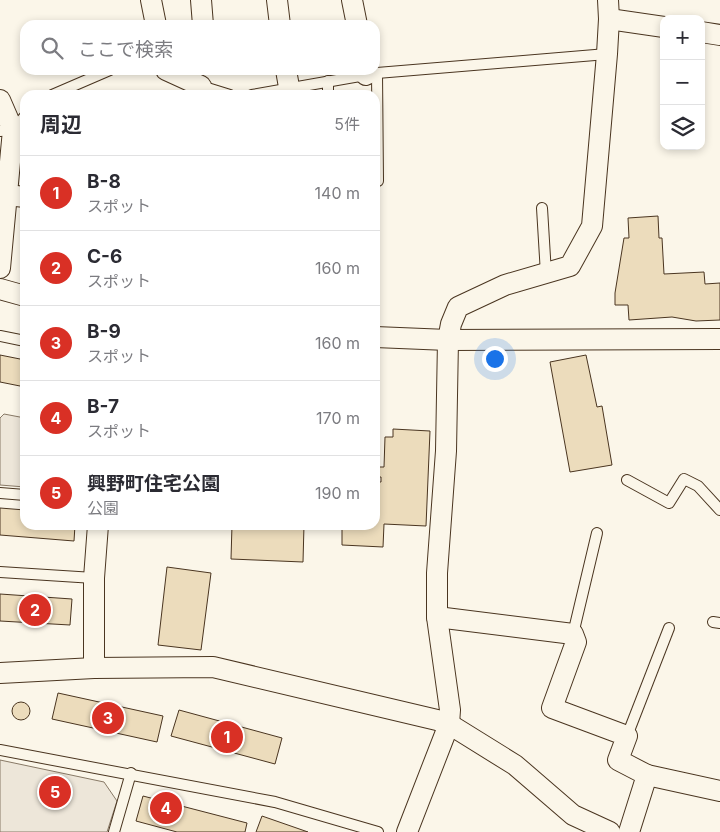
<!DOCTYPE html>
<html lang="ja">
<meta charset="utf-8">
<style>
:root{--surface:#fff;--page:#f7f7f7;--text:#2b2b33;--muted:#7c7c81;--line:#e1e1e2;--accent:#d93025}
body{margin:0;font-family:Inter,"Noto Sans JP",sans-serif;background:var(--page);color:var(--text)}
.controls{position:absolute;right:15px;top:15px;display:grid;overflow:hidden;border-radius:10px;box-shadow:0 2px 8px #0003}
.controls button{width:45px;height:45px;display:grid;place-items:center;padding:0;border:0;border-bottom:1px solid var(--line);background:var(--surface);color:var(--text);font:25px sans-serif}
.you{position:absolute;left:494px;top:358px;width:18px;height:18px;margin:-12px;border:4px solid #fff;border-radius:50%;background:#1a73e8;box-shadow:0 0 0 8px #1a73e833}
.badge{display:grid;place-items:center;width:32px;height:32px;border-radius:50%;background:var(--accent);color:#fff;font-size:16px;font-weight:700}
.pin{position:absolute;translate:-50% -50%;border:2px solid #fff;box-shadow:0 1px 5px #0006}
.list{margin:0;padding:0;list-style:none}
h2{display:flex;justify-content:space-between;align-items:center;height:65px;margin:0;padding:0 20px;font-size:21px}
h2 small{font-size:16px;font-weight:400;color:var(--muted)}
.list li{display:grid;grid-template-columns:32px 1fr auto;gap:15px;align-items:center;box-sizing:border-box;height:75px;padding:0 20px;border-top:1px solid var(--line)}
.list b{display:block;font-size:19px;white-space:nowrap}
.list p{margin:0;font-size:16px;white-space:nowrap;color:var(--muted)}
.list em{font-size:16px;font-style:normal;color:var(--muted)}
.icon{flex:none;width:28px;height:28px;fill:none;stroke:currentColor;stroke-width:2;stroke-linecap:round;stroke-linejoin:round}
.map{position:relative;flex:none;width:720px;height:832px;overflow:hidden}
.search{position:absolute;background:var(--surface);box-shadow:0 2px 8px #0003;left:20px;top:20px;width:360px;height:55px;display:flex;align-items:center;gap:12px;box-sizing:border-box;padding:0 18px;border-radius:15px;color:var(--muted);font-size:19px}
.panel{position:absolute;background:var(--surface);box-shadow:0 2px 8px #0003;left:20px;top:90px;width:360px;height:440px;border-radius:15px}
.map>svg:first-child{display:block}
.green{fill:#ede6d9;stroke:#887966}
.building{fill:#ecdcbc;stroke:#4a3520}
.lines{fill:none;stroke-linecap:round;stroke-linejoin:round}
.lane-casing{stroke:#4a3520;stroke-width:12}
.street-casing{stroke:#4a3520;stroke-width:22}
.lane{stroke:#fbf6e9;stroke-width:10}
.street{stroke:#fbf6e9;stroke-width:20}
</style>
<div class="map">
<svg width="720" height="832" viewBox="0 0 720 832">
<rect width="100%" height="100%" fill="#fbf6e9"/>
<g class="green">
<path d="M4 414 25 418V487L0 485V418Z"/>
<path d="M0 760 104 782 117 801 107 832H0Z"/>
</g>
<g class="building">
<path d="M658 216 659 238H662L664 274 704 272 705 284 720 283V320L696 321 672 317 629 320 628 305H615V293L624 238H629L628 218Z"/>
<path d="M0 355 25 360V387L0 382Z"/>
<path d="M586 355 597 407 602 406 612 465 570 472 550 362Z"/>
<path d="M393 429 430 431 426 526 384 524 383 547 342 545V525H375L376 482H381V477H375V467H384L385 437H393Z"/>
<path d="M0 508 25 510V525H75L74 541 0 535Z"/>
<path d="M232 525H304L303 562 231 559Z"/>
<path d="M167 567 211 573 201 650 158 645Z"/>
<path d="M0 594 72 599 70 625 0 621Z"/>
<path d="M58 693 163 716 157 742 52 719Z"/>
<circle cx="21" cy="711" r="9"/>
<path d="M179 710 282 738 275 764 171 736Z"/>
<path d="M143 796 247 823 245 832H177L136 821Z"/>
<path d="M262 816 308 832H256Z"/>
</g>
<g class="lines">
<g class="lane-casing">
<g id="lane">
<path d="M377 73 378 181"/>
<path d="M328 81V95"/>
<path d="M201 86 230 95"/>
<path d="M52 95 110 70"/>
<path d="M252 95 377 73 607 54"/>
<path d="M0 131 13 130 25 116"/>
<path d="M542 208 546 274"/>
<path d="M0 336 25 341"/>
<path d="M627 480 669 503 684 479 698 486 720 510"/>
<path d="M0 493 25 495"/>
<path d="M0 572 94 578"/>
<path d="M713 622 720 623"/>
<path d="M573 634 597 533"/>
<path d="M627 736 669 628"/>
<path d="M0 750 275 802 378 832"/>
<path d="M114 832 131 773"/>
</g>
</g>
<g class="street-casing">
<g id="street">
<path d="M151 0 156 25"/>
<path d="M201 0 203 25"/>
<path d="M277 0 280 25"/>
<path d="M352 0 357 25"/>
<path d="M609 19 664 27"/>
<path d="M701 32 720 35"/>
<path d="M166 70 201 86"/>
<path d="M286 70 289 87"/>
<path d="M365 70 366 75"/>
<path d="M0 100 13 130 0 268"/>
<path d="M7 195 25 197"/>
<path d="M0 289 25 296"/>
<path d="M375 337 448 340 720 339"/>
<path d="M437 617 573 634 576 642 552 708 627 736 618 760 647 775 629 832"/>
<path d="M94 668V578L98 525"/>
<path d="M0 673 94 668 213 667 437 720 449 724 515 765 573 815 610 832"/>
<path d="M647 775 720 791"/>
<path d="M407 832 449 724 450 710 437 617V573L446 451 448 340 451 324 458 307 505 285 570 266 592 226 607 54 609 19 608 0"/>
</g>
</g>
<use href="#lane" class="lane"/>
<use href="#street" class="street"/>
</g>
</svg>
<div class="controls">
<button>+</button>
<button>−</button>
<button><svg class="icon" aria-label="layers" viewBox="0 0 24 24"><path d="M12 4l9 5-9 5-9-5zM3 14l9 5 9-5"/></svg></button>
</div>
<div class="you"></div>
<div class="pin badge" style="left:227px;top:737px">1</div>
<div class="pin badge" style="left:35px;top:610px">2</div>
<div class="pin badge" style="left:108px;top:718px">3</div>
<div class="pin badge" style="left:166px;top:808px">4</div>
<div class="pin badge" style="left:55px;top:792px">5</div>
<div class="search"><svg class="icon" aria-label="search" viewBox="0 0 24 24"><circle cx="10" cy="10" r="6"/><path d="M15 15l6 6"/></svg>ここで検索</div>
<section class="panel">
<h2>周辺<small>5件</small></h2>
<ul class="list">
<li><span class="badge">1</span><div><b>B-8</b><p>スポット</p></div><em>140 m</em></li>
<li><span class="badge">2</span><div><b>C-6</b><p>スポット</p></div><em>160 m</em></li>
<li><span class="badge">3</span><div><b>B-9</b><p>スポット</p></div><em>160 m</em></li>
<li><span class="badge">4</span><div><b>B-7</b><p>スポット</p></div><em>170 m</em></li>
<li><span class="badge">5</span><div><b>興野町住宅公園</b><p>公園</p></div><em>190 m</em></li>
</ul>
</section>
</div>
